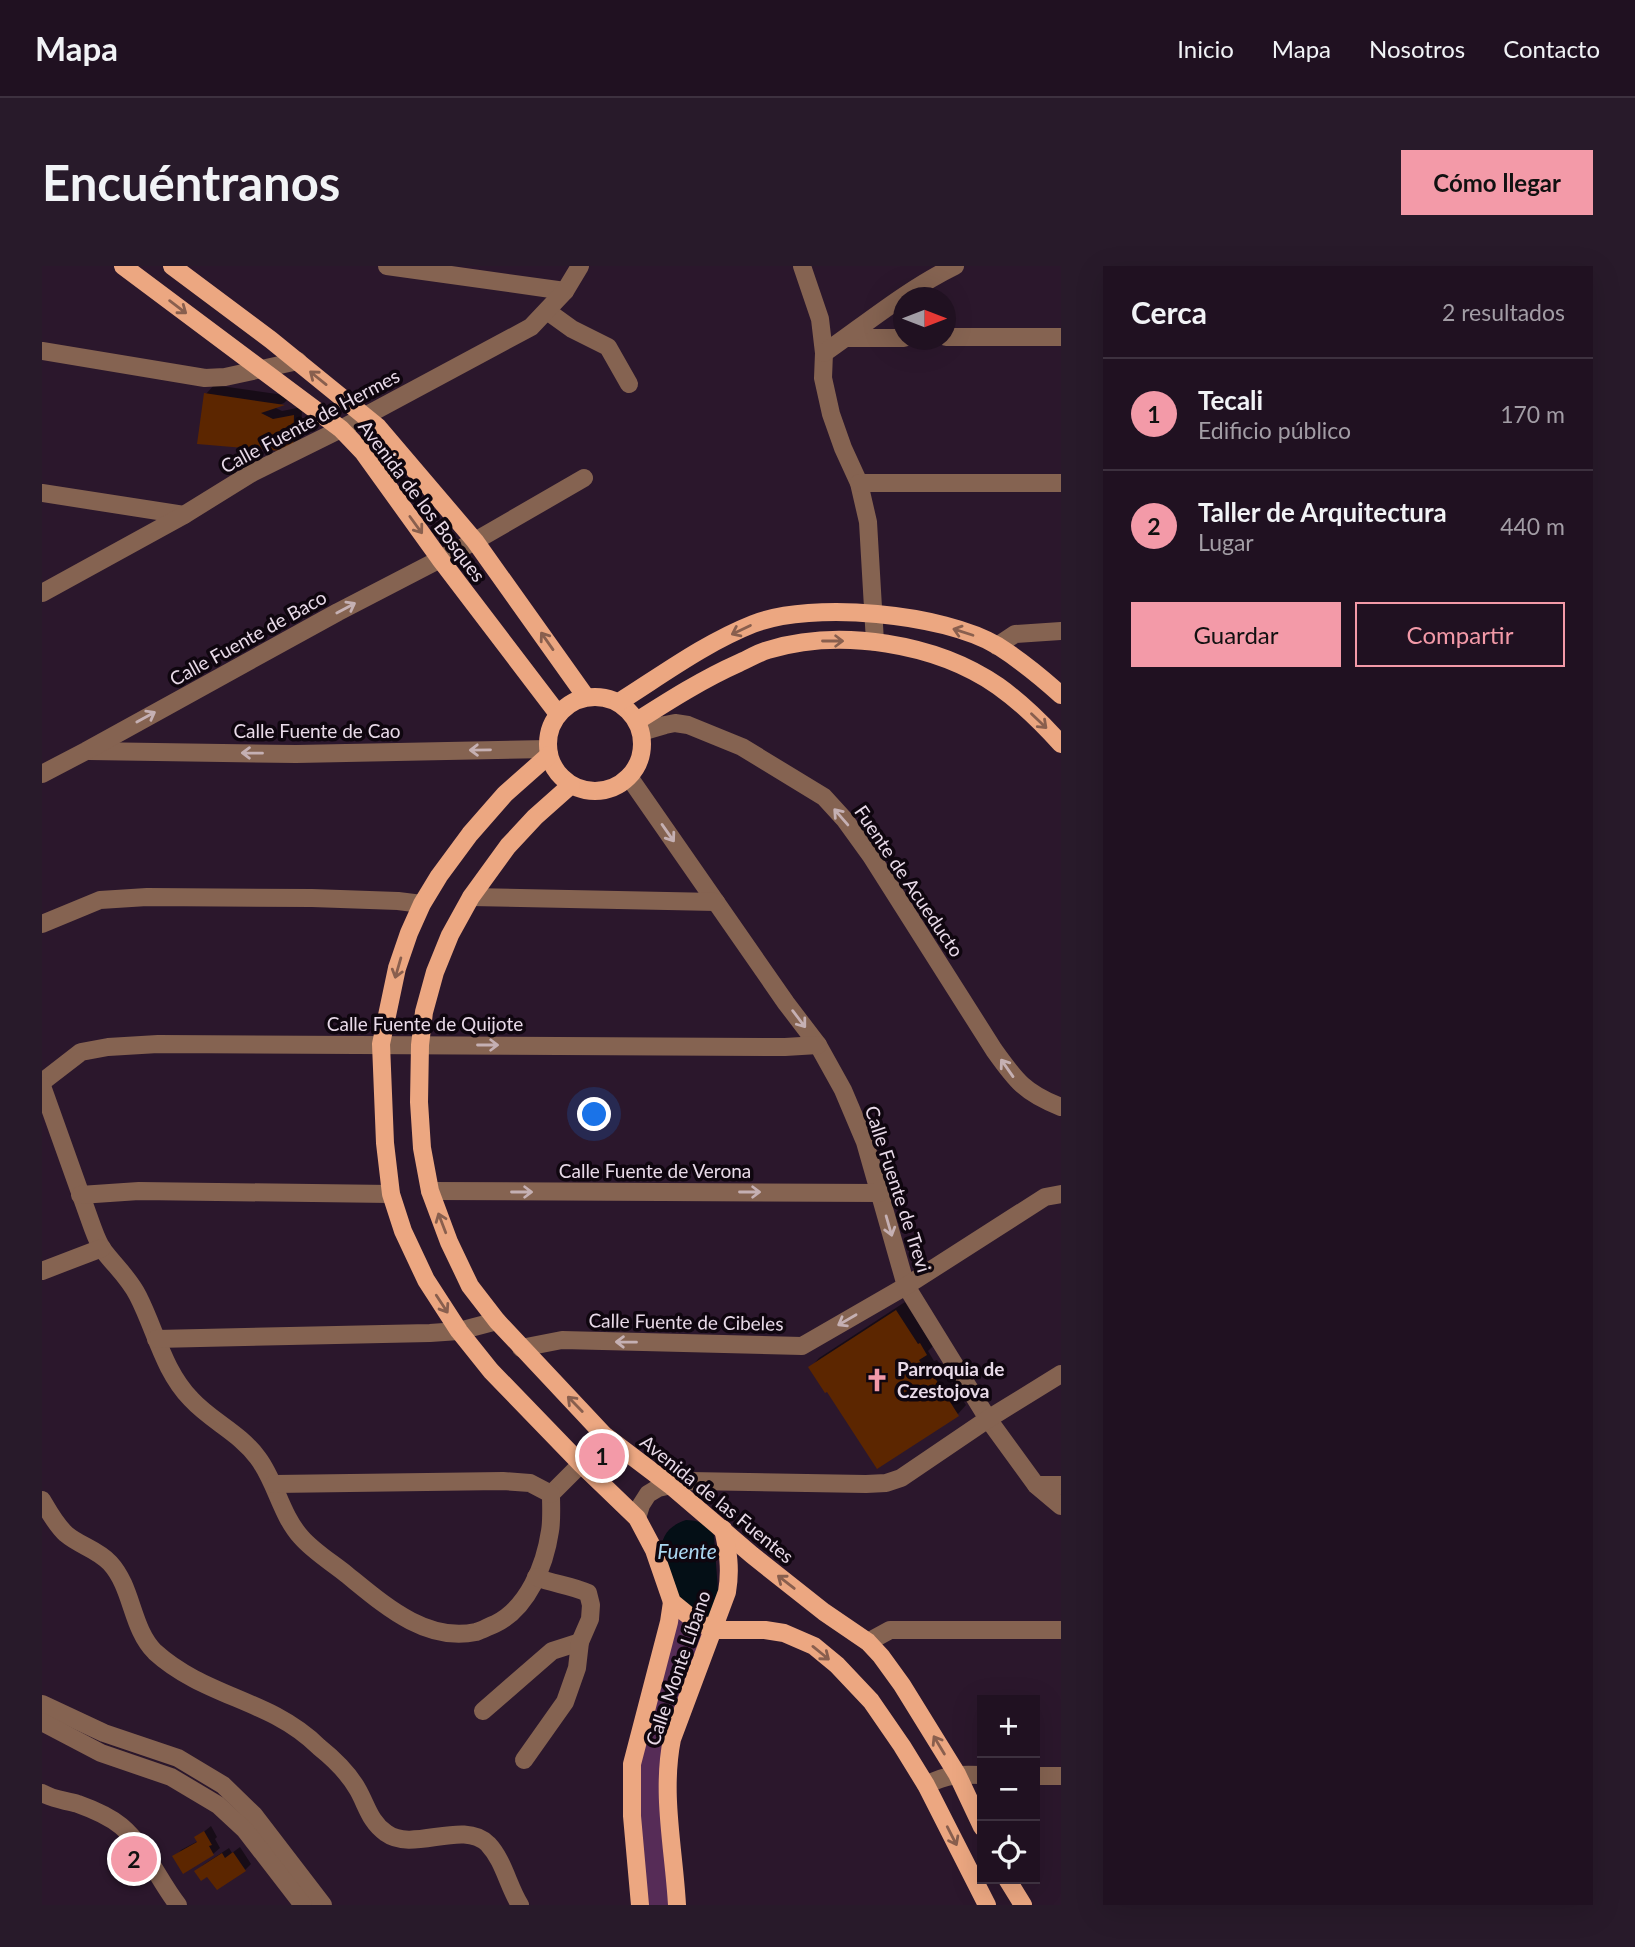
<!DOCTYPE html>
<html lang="es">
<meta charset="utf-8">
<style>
:root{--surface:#201121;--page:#281a2a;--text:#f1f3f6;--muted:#a29da5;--line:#3d313f;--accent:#f39aa8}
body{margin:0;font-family:Lato,sans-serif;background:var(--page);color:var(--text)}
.controls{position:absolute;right:21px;bottom:21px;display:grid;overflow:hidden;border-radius:0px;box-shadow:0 7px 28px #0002}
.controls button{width:63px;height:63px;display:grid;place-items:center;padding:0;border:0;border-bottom:2px solid var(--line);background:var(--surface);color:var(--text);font:35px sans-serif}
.compass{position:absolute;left:851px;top:21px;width:63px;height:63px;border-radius:50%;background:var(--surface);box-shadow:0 7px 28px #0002;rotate:90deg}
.you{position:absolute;left:553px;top:849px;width:24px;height:24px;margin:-18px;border:5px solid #fff;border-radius:50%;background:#1a73e8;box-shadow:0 0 0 10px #1a73e833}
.badge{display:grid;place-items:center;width:46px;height:46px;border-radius:50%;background:var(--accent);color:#111;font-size:23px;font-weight:700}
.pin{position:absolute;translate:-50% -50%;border:4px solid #fff;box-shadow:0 2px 7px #0006}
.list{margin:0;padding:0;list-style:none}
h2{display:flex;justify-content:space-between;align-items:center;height:91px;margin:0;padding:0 28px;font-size:30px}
h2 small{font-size:23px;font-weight:400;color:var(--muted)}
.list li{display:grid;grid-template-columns:46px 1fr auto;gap:21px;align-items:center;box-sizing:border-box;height:112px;padding:0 28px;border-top:2px solid var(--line)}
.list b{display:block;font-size:26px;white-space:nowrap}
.list p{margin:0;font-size:23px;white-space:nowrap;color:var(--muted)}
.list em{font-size:23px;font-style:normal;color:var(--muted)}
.actions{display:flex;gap:14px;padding:21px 28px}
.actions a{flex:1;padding:16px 0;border:2px solid var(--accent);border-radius:0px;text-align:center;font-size:24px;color:var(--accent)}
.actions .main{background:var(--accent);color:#111}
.icon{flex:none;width:38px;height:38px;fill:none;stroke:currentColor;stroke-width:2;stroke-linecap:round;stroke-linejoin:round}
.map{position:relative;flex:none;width:1019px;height:1639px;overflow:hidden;border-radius:0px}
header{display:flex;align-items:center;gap:42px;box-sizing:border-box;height:98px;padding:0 35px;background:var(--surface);border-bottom:2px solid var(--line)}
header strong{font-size:33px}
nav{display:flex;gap:38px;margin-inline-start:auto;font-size:24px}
.intro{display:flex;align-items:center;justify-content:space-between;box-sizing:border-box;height:168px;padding:0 42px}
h1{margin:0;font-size:49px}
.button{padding:18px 32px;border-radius:0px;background:var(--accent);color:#111;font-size:24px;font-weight:700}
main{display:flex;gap:42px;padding:0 42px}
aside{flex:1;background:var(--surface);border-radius:0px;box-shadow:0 7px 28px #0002}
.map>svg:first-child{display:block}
.green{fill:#562c57}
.water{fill:#040f16}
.shadow{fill:#0007}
.building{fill:#5c2600}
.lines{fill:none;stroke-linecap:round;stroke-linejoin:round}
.minor{stroke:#856351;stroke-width:18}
.major{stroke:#eca781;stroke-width:18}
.oneway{stroke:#895f4e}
.oneway2{stroke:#c5b0b3}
.labels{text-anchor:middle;stroke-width:7;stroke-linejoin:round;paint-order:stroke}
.street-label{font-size:19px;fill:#e8dae8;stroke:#0f060f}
.poi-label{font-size:19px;font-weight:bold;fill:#e8dae8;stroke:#0f060f;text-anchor:start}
.water-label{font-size:21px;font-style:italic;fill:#abd7f0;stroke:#0f060f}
</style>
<header>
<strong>Mapa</strong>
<nav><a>Inicio</a><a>Mapa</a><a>Nosotros</a><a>Contacto</a></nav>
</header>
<div class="intro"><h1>Encuéntranos</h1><a class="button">Cómo llegar</a></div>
<main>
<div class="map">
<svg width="1019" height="1639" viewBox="0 0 1019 1639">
<rect width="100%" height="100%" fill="#2b172c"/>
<path class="green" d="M629 1340 665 1365 628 1472 633 1639H602L594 1497Z"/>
<path class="water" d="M644 1254C658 1255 666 1257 672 1270L676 1325 666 1360 629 1334C623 1304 604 1267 644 1254Z"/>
<g class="shadow">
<path d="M172 119 249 130 242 137 232 141 240 145 260 141 259 176 251 185 164 128Z"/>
<path d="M863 1036 885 1071 893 1078 886 1085 892 1095 895 1094 924 1139 916 1148 769 1101 777 1092Z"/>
<path d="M169 1560 175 1571 173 1573 178 1582 171 1588 133 1591 139 1584 156 1575 154 1572Z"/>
<path d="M198 1581 209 1598 203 1604 166 1608 155 1605 161 1599 187 1582 190 1587Z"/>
</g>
<g class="building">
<path d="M162 127 243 139 219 147 231 153 252 149 251 186 155 178Z"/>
<path d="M854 1044 876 1078 878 1077 885 1089 877 1094 883 1103 886 1101 917 1150 835 1203 785 1126 783 1127 766 1101Z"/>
<path d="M566 1182 568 1194 554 1198 551 1186Z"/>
<path d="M162 1565 170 1579 167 1580 172 1589 141 1608 130 1590 155 1576 152 1571Z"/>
<path d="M191 1586 204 1605 175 1624 165 1611 159 1615 152 1605 180 1587 183 1592Z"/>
</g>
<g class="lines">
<g class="minor">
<path d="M345 0 523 25"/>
<path d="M760 0 778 53 782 87 781 112 789 148 801 182 817 217 826 256 833 376"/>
<path d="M505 45 530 63 566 81 587 118"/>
<path d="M904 71H1019"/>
<path d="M804 72H862"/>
<path d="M0 85 163 112 183 111 256 95"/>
<path d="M782 87C825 57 866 23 913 0"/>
<path d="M817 217H1019"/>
<path d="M0 227 142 249"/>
<path d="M0 327 142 249 210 207 299 163 489 61 523 25 538 0"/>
<path d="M955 380 973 368 1019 365"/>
<path d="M599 466 623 459 633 457 646 459 700 481 782 531 803 554 829 590 952 784C974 815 983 827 1019 841"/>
<path d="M47 485 254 488 506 483"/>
<path d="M0 508 44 485 296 346 433 275 542 212"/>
<path d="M587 511 744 737 776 779 801 824 823 876 864 1020 946 1153 994 1219 1019 1240"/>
<path d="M429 631 674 636"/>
<path d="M0 658 58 634 105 631 270 632 356 635 380 638"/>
<path d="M0 816 39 786 66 781 116 778 743 781 776 779"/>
<path d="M0 820 50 960C53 968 56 977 61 984 73 1000 87 1012 96 1030 114 1065 121 1104 149 1133 169 1155 198 1167 216 1192 234 1216 239 1249 259 1271 271 1285 289 1296 304 1308 340 1337 383 1377 434 1366 441 1364 447 1360 453 1358 486 1342 503 1299 508 1265 510 1254 509 1240 509 1228L539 1198"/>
<path d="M388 925 838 927"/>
<path d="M38 929 97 925 349 928"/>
<path d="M0 1005 60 982"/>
<path d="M114 1073 388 1067 417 1065 455 1055"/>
<path d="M479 1082 520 1074 760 1080 864 1020 1003 931 1019 928"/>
<path d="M232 1218 461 1215 488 1217 509 1228"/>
<path d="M994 1219H1019"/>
<path d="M0 1234C7 1246 14 1259 24 1268 38 1280 55 1283 68 1297 91 1322 89 1362 113 1386 148 1418 193 1429 234 1450 249 1458 265 1469 277 1481 292 1493 306 1506 316 1524 325 1540 328 1556 344 1567 371 1587 421 1553 446 1578 462 1595 466 1620 478 1639"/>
<path d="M595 1252 599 1239 606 1228 616 1222 647 1215 824 1218 844 1217 859 1212 946 1153 1019 1108"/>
<path d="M826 1376 848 1364H1019"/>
<path d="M0 1438 62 1467 136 1492 181 1519 212 1549 281 1639"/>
<path d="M441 1445 510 1385 538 1376"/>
<path d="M0 1456 59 1487 129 1511 176 1539 203 1564 261 1639"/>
<path d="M482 1494 523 1436 535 1402 538 1376 548 1353 549 1339 546 1327C529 1319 511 1318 494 1311"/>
<path d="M993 1510H1019"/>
<path d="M884 1519C906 1508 916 1508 940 1509"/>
<path d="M0 1527C12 1534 23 1534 36 1538 50 1543 68 1551 79 1560 103 1580 117 1615 136 1639"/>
</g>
<g class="major">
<path d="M81 0 299 163 321 186 398 293 516 448"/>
<path d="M130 0 229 74 336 161 433 275 544 431"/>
<circle cx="553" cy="478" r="47"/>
<path d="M577 436C620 409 663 377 711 358 770 335 901 347 956 380 978 394 999 411 1019 429"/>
<path d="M595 455C628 434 661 413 697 397 706 393 716 387 726 384 798 362 894 377 956 420 980 437 1000 457 1019 478"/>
<path d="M507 489 463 528 428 568 397 610 380 638 367 667 355 702 339 778 343 877 349 928 361 965 384 1014 417 1065 449 1105 539 1198 595 1252 612 1284 630 1336 652 1354 672 1364H723L742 1367 772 1380 795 1399 829 1435 860 1480 884 1519 945 1639"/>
<path d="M529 519 493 551 466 580 429 631 408 669 393 706 382 746 378 779 377 836 380 882 388 925 407 976 428 1020 455 1055 562 1169 628 1219 710 1289 782 1346 826 1376 839 1390 860 1419 915 1508 940 1561"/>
<path d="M965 1613 981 1639"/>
<path d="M598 1639 590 1550V1498L627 1356 630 1336"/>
<path d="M635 1639C632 1584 619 1528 630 1473L685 1326C689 1303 686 1285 681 1263"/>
</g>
</g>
<defs><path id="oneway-shaft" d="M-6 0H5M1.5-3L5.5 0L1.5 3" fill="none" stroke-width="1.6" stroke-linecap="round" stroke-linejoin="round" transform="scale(1.75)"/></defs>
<g class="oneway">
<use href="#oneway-shaft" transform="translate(136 41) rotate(37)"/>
<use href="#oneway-shaft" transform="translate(276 112) rotate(-141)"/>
<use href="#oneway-shaft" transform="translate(374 259) rotate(54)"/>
<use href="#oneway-shaft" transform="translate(699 364) rotate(154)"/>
<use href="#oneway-shaft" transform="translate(921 366) rotate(-162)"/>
<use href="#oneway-shaft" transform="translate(505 375) rotate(-125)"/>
<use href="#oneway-shaft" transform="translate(791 375)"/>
<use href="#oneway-shaft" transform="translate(997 455) rotate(44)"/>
<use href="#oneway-shaft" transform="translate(356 702) rotate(106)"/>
<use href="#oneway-shaft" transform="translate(400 957) rotate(-111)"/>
<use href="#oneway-shaft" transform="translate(400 1038) rotate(57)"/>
<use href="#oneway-shaft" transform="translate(533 1138) rotate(-134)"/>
<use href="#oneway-shaft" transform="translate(744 1316) rotate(-142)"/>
<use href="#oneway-shaft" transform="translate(779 1387) rotate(39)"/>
<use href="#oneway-shaft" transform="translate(897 1479) rotate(-121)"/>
<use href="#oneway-shaft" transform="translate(910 1570) rotate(63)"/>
</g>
<g class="oneway2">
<use href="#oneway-shaft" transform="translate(304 342) rotate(-28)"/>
<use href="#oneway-shaft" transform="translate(104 451) rotate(-29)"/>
<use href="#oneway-shaft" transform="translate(438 484) rotate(179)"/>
<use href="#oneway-shaft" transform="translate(210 487) rotate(-179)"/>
<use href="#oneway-shaft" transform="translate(799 551) rotate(-131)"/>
<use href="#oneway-shaft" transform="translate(626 567) rotate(55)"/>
<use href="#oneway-shaft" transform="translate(757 753) rotate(53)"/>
<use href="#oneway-shaft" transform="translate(446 779)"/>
<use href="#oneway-shaft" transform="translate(965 802) rotate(-125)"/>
<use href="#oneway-shaft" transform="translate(480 926)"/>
<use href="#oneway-shaft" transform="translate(708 926)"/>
<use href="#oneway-shaft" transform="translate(847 960) rotate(74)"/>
<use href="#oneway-shaft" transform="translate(805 1054) rotate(150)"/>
<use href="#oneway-shaft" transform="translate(584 1076) rotate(-179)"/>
</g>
<defs>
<g id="church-bare" transform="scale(1.89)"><path d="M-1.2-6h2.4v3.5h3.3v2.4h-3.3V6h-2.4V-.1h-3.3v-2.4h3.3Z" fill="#f39aa8" stroke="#0f060f" stroke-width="2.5" paint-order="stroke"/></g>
</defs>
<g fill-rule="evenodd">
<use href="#church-bare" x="835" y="1114"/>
</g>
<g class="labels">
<g class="street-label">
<text transform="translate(268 155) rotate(-28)" y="7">Calle Fuente de Hermes</text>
<text transform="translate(380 235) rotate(53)" y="7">Avenida de los Bosques</text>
<text transform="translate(206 372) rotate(-29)" y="7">Calle Fuente de Baco</text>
<text x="275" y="472">Calle Fuente de Cao</text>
<text transform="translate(867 615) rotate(56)" y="7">Fuente de Acueducto</text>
<text x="383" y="765">Calle Fuente de Quijote</text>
<text x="613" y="912">Calle Fuente de Verona</text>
<text transform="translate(856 923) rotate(72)" y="7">Calle Fuente de Trevi</text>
<text transform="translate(644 1056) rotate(1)" y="7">Calle Fuente de Cibeles</text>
<text transform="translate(675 1233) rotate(39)" y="7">Avenida de las Fuentes</text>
<text transform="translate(636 1402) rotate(-71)" y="7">Calle Monte Líbano</text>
</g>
<g class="poi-label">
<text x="855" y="1110">Parroquia de<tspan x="855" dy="22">Czestojova</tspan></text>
</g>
<g class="water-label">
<text x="645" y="1293">Fuente</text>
</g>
</g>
</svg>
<div class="controls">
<button>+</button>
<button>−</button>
<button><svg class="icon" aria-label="locate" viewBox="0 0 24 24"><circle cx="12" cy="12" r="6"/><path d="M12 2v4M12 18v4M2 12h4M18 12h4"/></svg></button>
</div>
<svg class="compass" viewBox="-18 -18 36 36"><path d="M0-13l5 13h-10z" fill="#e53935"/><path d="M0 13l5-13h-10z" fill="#a29da5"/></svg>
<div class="you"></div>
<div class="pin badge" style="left:560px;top:1190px">1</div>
<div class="pin badge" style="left:92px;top:1593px">2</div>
</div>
<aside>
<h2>Cerca<small>2 resultados</small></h2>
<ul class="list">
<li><span class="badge">1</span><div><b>Tecali</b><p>Edificio público</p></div><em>170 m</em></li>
<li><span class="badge">2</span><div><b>Taller de Arquitectura</b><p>Lugar</p></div><em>440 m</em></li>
</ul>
<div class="actions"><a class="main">Guardar</a><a>Compartir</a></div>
</aside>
</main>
